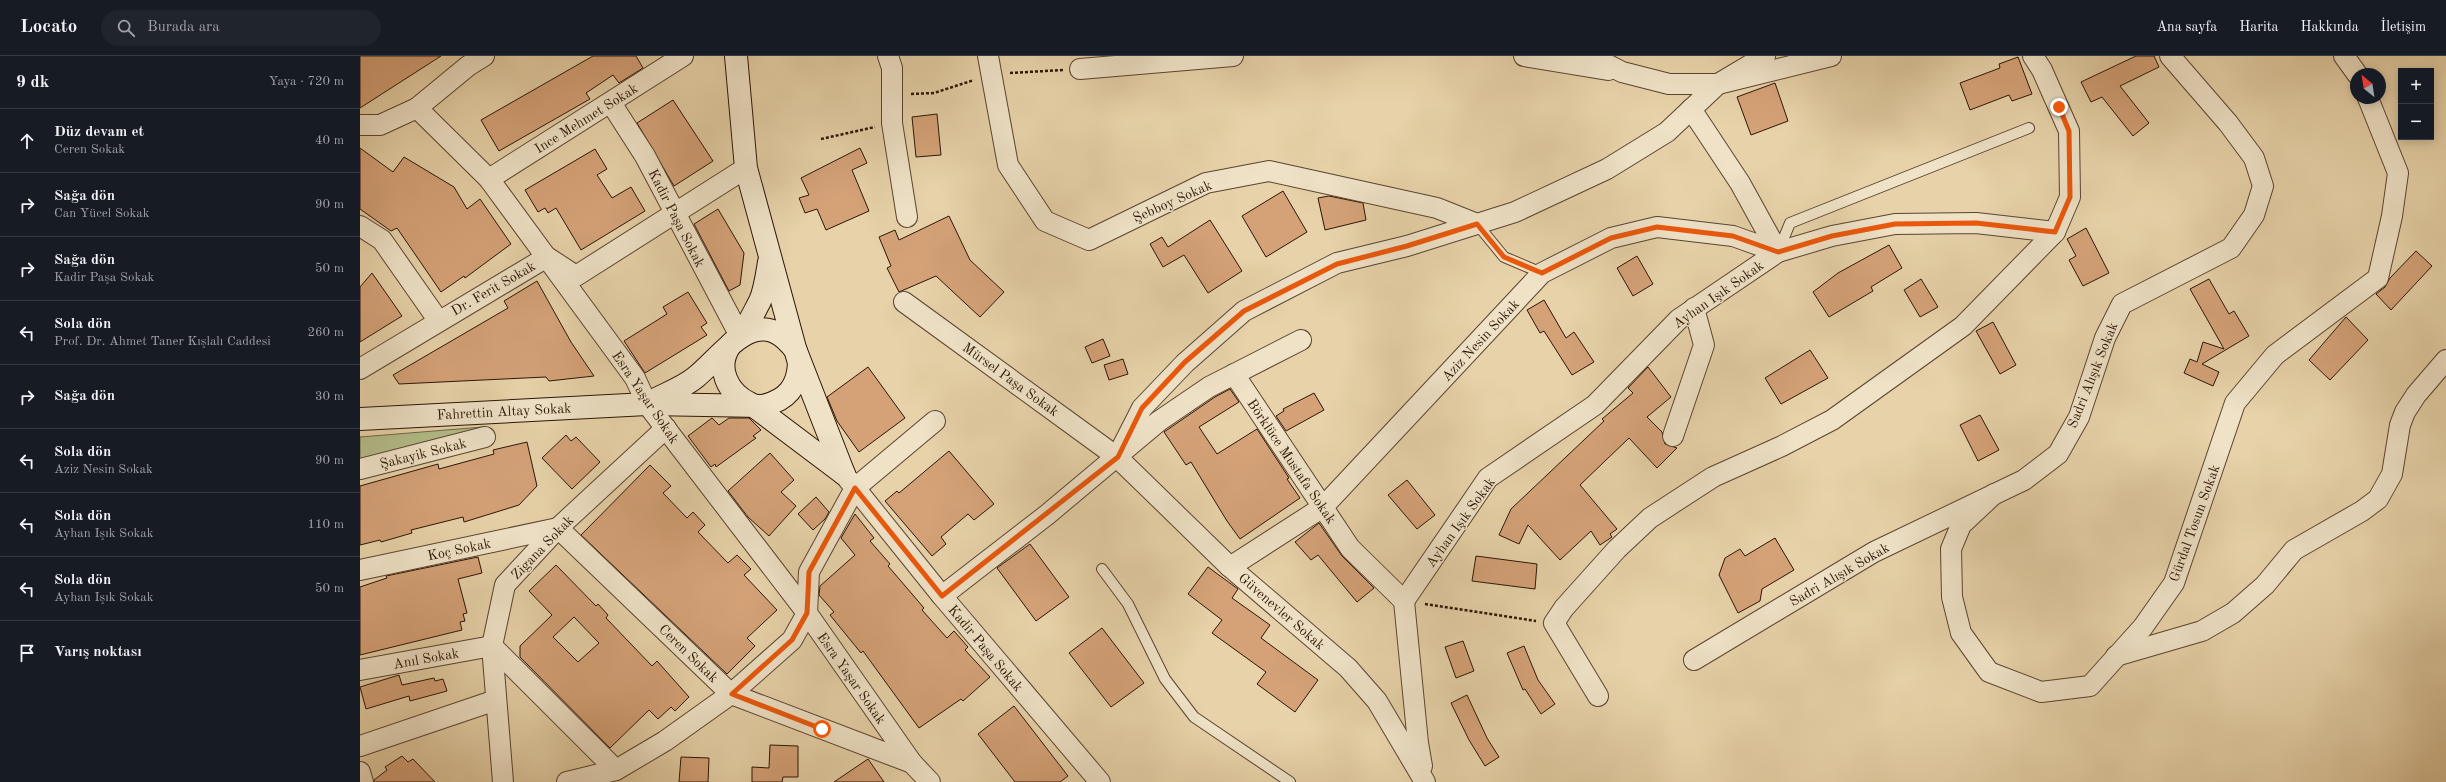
<!DOCTYPE html>
<html lang="tr">
<meta charset="utf-8">
<style>
:root{--surface:#171b24;--page:#20242c;--text:#f1f3f6;--muted:#9ea1a6;--line:#363941}
body{margin:0;font-family:"Old Standard TT",serif;background:var(--page);color:var(--text)}
.controls{position:absolute;right:12px;top:12px;display:grid;overflow:hidden;border-radius:0px;box-shadow:0 2px 10px #0003}
.controls button{width:36px;height:36px;display:grid;place-items:center;padding:0;border:0;border-bottom:1px solid var(--line);background:var(--surface);color:var(--text);font:20px sans-serif}
.compass{position:absolute;left:1990px;top:12px;width:36px;height:36px;border-radius:50%;background:var(--surface);box-shadow:0 2px 10px #0003;rotate:330deg}
.stop{position:absolute;width:12px;height:12px;margin:-9px;border:3px solid #ea580c;border-radius:50%;background:#fff}
.stop.end{background:#ea580c;border-color:#fff;box-shadow:0 1px 4px #0008}
.list{margin:0;padding:0;list-style:none}
h2{display:flex;justify-content:space-between;align-items:center;height:52px;margin:0;padding:0 16px;font-size:17px}
h2 small{font-size:13px;font-weight:400;color:var(--muted)}
.list li{display:grid;grid-template-columns:26px 1fr auto;gap:12px;align-items:center;box-sizing:border-box;height:64px;padding:0 16px;border-top:1px solid var(--line)}
.list b{display:block;font-size:15px;white-space:nowrap}
.list p{margin:0;font-size:13px;white-space:nowrap;color:var(--muted)}
.list em{font-size:13px;font-style:normal;color:var(--muted)}
.icon{flex:none;width:22px;height:22px;fill:none;stroke:currentColor;stroke-width:2;stroke-linecap:round;stroke-linejoin:round}
.map{position:relative;flex:none;width:2086px;height:726px;overflow:hidden}
header{display:flex;align-items:center;gap:24px;box-sizing:border-box;height:56px;padding:0 20px;background:var(--surface);border-bottom:1px solid var(--line)}
header strong{font-size:19px}
nav{display:flex;gap:22px;margin-inline-start:auto;font-size:14px}
.search{width:280px;height:36px;background:var(--page);display:flex;align-items:center;gap:10px;box-sizing:border-box;padding:0 14px;border-radius:22px;color:var(--muted);font-size:15px}
main{display:flex}
aside{flex:1;background:var(--surface)}
.map>svg:first-child{display:block}
.green{fill:#b3bd8a;stroke:#706948}
.building{fill:#d5a278;stroke:#2c1507;fill-rule:evenodd}
.lines{fill:none;stroke-linecap:round;stroke-linejoin:round}
.lane-casing{stroke:#5b4430;stroke-width:12}
.street-casing{stroke:#5b4430;stroke-width:22}
.secondary-casing{stroke:#2c1507;stroke-width:24}
.path{stroke:#2c1507;stroke-width:2.5;stroke-dasharray:3 2;stroke-linecap:butt}
.lane{stroke:#efe2c7;stroke-width:10}
.street{stroke:#efe2c7;stroke-width:20}
.secondary{stroke:#efe2c7;stroke-width:22}
.route{stroke:#ea580c;stroke-width:5}
.labels{text-anchor:middle;stroke-width:3;stroke-linejoin:round;paint-order:stroke}
.street-label{font-size:14px;fill:#2c1507;stroke:#efe2c7}
</style>
<header>
<strong>Locato</strong>
<div class="search"><svg class="icon" aria-label="search" viewBox="0 0 24 24"><circle cx="10" cy="10" r="6"/><path d="M15 15l6 6"/></svg>Burada ara</div>
<nav><a>Ana sayfa</a><a>Harita</a><a>Hakkında</a><a>İletişim</a></nav>
</header>
<main>
<aside>
<h2>9 dk<small>Yaya · 720 m</small></h2>
<ul class="list">
<li><svg class="icon" aria-label="ahead" viewBox="0 0 24 24"><path d="M12 20V5M6 11l6-6 6 6"/></svg><div><b>Düz devam et</b><p>Ceren Sokak</p></div><em>40 m</em></li>
<li><svg class="icon" aria-label="right" viewBox="0 0 24 24"><path d="M7 20v-9h11M14 6l5 5-5 5"/></svg><div><b>Sağa dön</b><p>Can Yücel Sokak</p></div><em>90 m</em></li>
<li><svg class="icon" aria-label="right" viewBox="0 0 24 24"><path d="M7 20v-9h11M14 6l5 5-5 5"/></svg><div><b>Sağa dön</b><p>Kadir Paşa Sokak</p></div><em>50 m</em></li>
<li><svg class="icon" aria-label="left" viewBox="0 0 24 24"><path d="M17 20v-9H6M10 6l-5 5 5 5"/></svg><div><b>Sola dön</b><p>Prof. Dr. Ahmet Taner Kışlalı Caddesi</p></div><em>260 m</em></li>
<li><svg class="icon" aria-label="right" viewBox="0 0 24 24"><path d="M7 20v-9h11M14 6l5 5-5 5"/></svg><div><b>Sağa dön</b></div><em>30 m</em></li>
<li><svg class="icon" aria-label="left" viewBox="0 0 24 24"><path d="M17 20v-9H6M10 6l-5 5 5 5"/></svg><div><b>Sola dön</b><p>Aziz Nesin Sokak</p></div><em>90 m</em></li>
<li><svg class="icon" aria-label="left" viewBox="0 0 24 24"><path d="M17 20v-9H6M10 6l-5 5 5 5"/></svg><div><b>Sola dön</b><p>Ayhan Işık Sokak</p></div><em>110 m</em></li>
<li><svg class="icon" aria-label="left" viewBox="0 0 24 24"><path d="M17 20v-9H6M10 6l-5 5 5 5"/></svg><div><b>Sola dön</b><p>Ayhan Işık Sokak</p></div><em>50 m</em></li>
<li><svg class="icon" aria-label="arrive" viewBox="0 0 24 24"><path d="M6 21V4h12l-3 4 3 4H6"/></svg><div><b>Varış noktası</b></div></li>
</ul>
</aside>
<div class="map">
<svg width="2086" height="726" viewBox="0 0 2086 726">
<rect width="100%" height="100%" fill="#e7d2a9"/>
<filter id="stains"><feTurbulence type="fractalNoise" baseFrequency=".005" numOctaves="4"/><feColorMatrix values="0 0 0 0 .2 0 0 0 0 .09 0 0 0 0 .02 0 0 0 .5 -.17"/></filter>
<radialGradient id="worn" r=".72"><stop offset=".6" stop-color="#630" stop-opacity="0"/><stop offset="1" stop-color="#630" stop-opacity=".3"/></radialGradient>
<path class="green" d="M123 371 0 405V381Z"/>
<g class="building">
<path d="M0 0H81L0 52Z"/>
<path d="M233 0H276L283 12 259 27 253 19 226 37 230 43 139 95 121 64Z"/>
<path d="M1776 0H1794L1799 11 1760 30 1789 67 1773 80 1742 41 1731 46 1721 26Z"/>
<path d="M1658 1 1672 38 1652 45 1649 39 1610 54 1600 27 1640 12 1639 8Z"/>
<path d="M1415 27 1428 65 1391 79 1377 41Z"/>
<path d="M313 44 353 105 314 130 277 67Z"/>
<path d="M577 58 581 99 556 101 552 61Z"/>
<path d="M0 92 33 116 44 101 94 131 107 153 120 143 151 188 105 222 104 220 81 236 37 172 31 175 0 153Z"/>
<path d="M500 92 507 107 492 114 509 155 466 174 457 153 445 157 439 142 449 139 441 122Z"/>
<path d="M235 93 247 113 237 119 252 142 271 131 285 155 221 194 196 152 188 157 185 152 178 156 165 134Z"/>
<path d="M923 135 947 176 906 201 882 160Z"/>
<path d="M969 140 1003 147 1006 164 965 174 958 142Z"/>
<path d="M358 153 384 197 380 229 369 235 334 168Z"/>
<path d="M589 160 610 204 644 236 620 261 576 220 539 236 527 212 531 210 519 181 535 174 539 184Z"/>
<path d="M850 164 882 215 848 237 824 199 803 211 790 188 802 181 808 191Z"/>
<path d="M1726 172 1749 217 1723 230 1709 204 1716 200 1707 183Z"/>
<path d="M1529 189 1542 212 1511 231 1513 235 1469 261 1453 236 1478 217Z"/>
<path d="M2056 195 2072 210 2031 254 2016 238 2025 231 2030 222Z"/>
<path d="M1277 200 1293 228 1273 240 1257 212Z"/>
<path d="M12 217 42 260 0 286V231Z"/>
<path d="M1561 223 1578 251 1560 261 1544 234Z"/>
<path d="M1849 223 1869 258 1874 255 1889 280 1842 308 1859 316 1853 330 1824 317 1830 303 1837 306 1843 286 1864 293 1830 233Z"/>
<path d="M177 225 211 286 234 320 189 325 186 321 39 328 33 319 148 252 144 245Z"/>
<path d="M328 236 347 267 341 271 347 279 285 317 264 285 307 258 303 251Z"/>
<path d="M1184 244 1206 282 1214 276 1234 306 1212 319 1184 275 1180 277 1167 254Z"/>
<path d="M1986 261 2008 284 1970 324 1949 304Z"/>
<path d="M1633 266 1656 309 1640 318 1616 275Z"/>
<path d="M743 283 750 300 732 307 725 291Z"/>
<path d="M1450 294 1468 322 1421 348 1405 322Z"/>
<path d="M763 303 768 318 749 324 744 309Z"/>
<path d="M508 311 545 362 499 396 477 365 467 341Z"/>
<path d="M1288 311 1311 341 1287 361 1302 376 1305 388 1317 392 1297 412 1269 382 1220 429 1257 473 1250 478 1252 481 1240 489 1231 475 1200 504 1168 469 1159 488 1139 479 1151 453 1244 365 1242 363 1273 337 1268 332Z"/>
<path d="M870 333 879 346 839 371 857 398 897 373 929 422 927 423 940 442 880 483 867 465 831 406 826 409 804 376 855 341Z"/>
<path d="M954 337 964 354 926 375 916 360 924 355 923 353Z"/>
<path d="M1620 359 1639 394 1618 405 1600 369Z"/>
<path d="M352 362 359 369 369 362H389L401 374 393 380 396 382 356 411 355 408 351 411 328 380Z"/>
<path d="M206 379 211 385 216 381 240 406 212 433 182 402Z"/>
<path d="M167 386 177 430 159 449 104 466 103 461 51 474 52 477 21 486 20 484 0 489V430L78 408 79 413 134 398 133 394Z"/>
<path d="M589 395 634 448 614 464 608 458 581 481 586 488 572 500 525 445 537 435 539 437Z"/>
<path d="M410 397 434 424 421 436 436 450 409 480 388 461 368 435Z"/>
<path d="M290 409 311 430 303 437 327 462 333 456 345 469 338 476 368 507 377 499 391 513 384 519 417 554 387 582 395 590 367 618 221 479Z"/>
<path d="M1047 424 1075 459 1057 473 1028 439Z"/>
<path d="M456 441 469 456 465 463 453 474 438 458Z"/>
<path d="M495 458 514 482 510 485 530 508 528 510 564 552 562 554 587 582 594 575 608 591 605 594 630 621 603 645 601 643 559 672 503 595 501 597 470 559 474 556 459 539 460 530 495 499 481 482Z"/>
<path d="M959 467 982 500 1014 532 997 546 958 499 951 504 935 486Z"/>
<path d="M1415 482 1434 514 1402 533 1400 545 1378 557 1359 519 1365 502 1380 493 1385 500Z"/>
<path d="M670 488 709 541 676 565 637 512Z"/>
<path d="M1116 500 1177 508 1175 533 1112 525Z"/>
<path d="M118 501 122 517 98 523 107 557 103 558 105 565 100 566 102 574 0 599V531L27 522 26 520Z"/>
<path d="M196 509 236 550 238 548 248 559 246 562 292 610 297 605 329 641 315 655 311 651 298 663 289 654 250 692 160 601V590L192 559 169 535ZM214 561 239 587 218 606 193 581Z"/>
<path d="M848 511 878 533 872 542 910 569 901 582 958 624 935 656 897 628 906 616 852 577 862 564 828 538Z"/>
<path d="M742 572 784 627 751 651 709 597Z"/>
<path d="M1103 585 1114 615 1096 622 1085 591Z"/>
<path d="M1164 590 1178 624 1195 648 1181 658 1165 633 1163 634 1147 597Z"/>
<path d="M39 619 42 629 74 622 75 625 83 623 87 635 50 645 49 640 6 653 0 631Z"/>
<path d="M1107 639 1127 682 1139 701 1125 710 1109 684 1091 647Z"/>
<path d="M654 650 708 720 700 726H655L618 678Z"/>
<path d="M410 689 438 690V721H423L422 726H392V711L409 712Z"/>
<path d="M42 700 48 706 53 703 75 726H14V724L27 714 25 711Z"/>
<path d="M321 701 349 702 348 726H319Z"/>
<path d="M508 703 524 726H474Z"/>
</g>
<g class="lines">
<g class="lane-casing">
<g id="lane">
<path d="M1117 168 1144 201 1182 217"/>
<path d="M1418 196 1430 167 1669 72"/>
<path d="M742 513 768 548 805 623 834 661 930 726"/>
</g>
</g>
<g class="street-casing">
<g id="street">
<path d="M528 0 532 12V67L547 161"/>
<path d="M628 0 648 109 685 165 729 184 846 127 909 115 1077 152 1117 168"/>
<path d="M1164 0 1248 14"/>
<path d="M1231 0 1262 16 1309 28H1358L1405 0"/>
<path d="M1984 0 1997 18"/>
<path d="M720 13 873 0"/>
<path d="M251 47 285 100 380 280"/>
<path d="M57 52 108 10 124 0"/>
<path d="M1331 53 1380 127 1418 196"/>
<path d="M0 69H20L57 52 129 123 275 322 287 348 447 557 552 707 570 726"/>
<path d="M129 123 323 0"/>
<path d="M0 170 22 184 78 264"/>
<path d="M544 246 757 401 870 511 988 612 1017 645 1065 726"/>
<path d="M0 313 187 201 216 220 386 112"/>
<path d="M874 318 990 492 1044 545"/>
<path d="M1313 380 1344 289 1334 252"/>
<path d="M757 401 782 352 825 307 884 255 977 207 1047 190 1155 156 1247 113 1307 76 1358 28 1471 0"/>
<path d="M0 413 125 381"/>
<path d="M487 422 582 540 740 726"/>
<path d="M1634 438 1601 469 1591 493 1592 541 1601 577 1629 616 1681 636 1730 630 1783 571 1814 527 1875 347 1915 299 2018 222 2032 160 2038 117 2008 42"/>
<path d="M870 511 963 451 1182 217 1251 182 1297 171 1373 180 1418 196"/>
<path d="M0 514 198 472 371 638 552 707"/>
<path d="M582 540 688 458 799 365 849 331 941 284"/>
<path d="M1044 545 1128 422 1235 349 1319 263 1418 196 1472 180 1535 168 1616 167 1695 176 1710 141 1709 75 1682 14 1673 0"/>
<path d="M1044 545 1058 687 1062 710"/>
<path d="M1756 600 1842 575 1873 557 1905 529 1934 494 2002 455 2018 443 2032 418 2040 369 2045 356 2056 339 2086 304"/>
<path d="M1334 604 1514 496 1664 424 1698 398 1719 361 1745 282 1762 248 1871 192 1894 159 1903 130 1894 102 1868 67 1810 0"/>
<path d="M0 614 132 590 143 726"/>
<path d="M1238 640 1194 567 1204 552 1257 493 1290 462 1353 421 1422 390 1472 364 1603 270 1695 176"/>
<path d="M0 690 136 644"/>
<path d="M256 714 132 590 145 529 198 472 306 372"/>
<path d="M0 716 3 726"/>
<path d="M207 726 256 714 305 685 371 638 432 584 447 557 449 516 495 432 575 365"/>
</g>
</g>
<g class="secondary-casing">
<g id="secondary">
<path d="M409 206C407 218 405 234 400 245 394 256 388 270 380 280 377 283 374 285 371 288 354 311 368 338 391 348L484 418"/>
<path d="M290 346C305 338 323 332 336 321 366 296 399 244 436 295L484 418"/>
<path d="M0 363 287 348 403 350C427 344 438 331 439 307L386 112 376 0"/>
</g>
</g>
<g class="path">
<path d="M650 17 703 14"/>
<path d="M551 38 574 37 614 24"/>
<path d="M461 83 515 71"/>
<path d="M1065 548 1176 565"/>
</g>
<use href="#lane" class="lane"/>
<use href="#street" class="street"/>
<use href="#secondary" class="secondary"/>
</g>
<g class="lines">
<path class="route" d="M462 673 372 638 432 584 447 557 449 516 495 432 582 540 758 401 782 352 825 306 884 255 977 208 1047 190 1117 168 1144 201 1182 217 1251 182 1297 171 1373 180 1418 196 1472 180 1535 168 1616 167 1695 176 1710 141 1709 75 1699 51"/>
</g>
<g class="labels">
<g class="street-label">
<text transform="translate(226 62) rotate(-32)" y="5">Ince Mehmet Sokak</text>
<text transform="translate(812 145) rotate(-24)" y="5">Şebboy Sokak</text>
<text transform="translate(317 162) rotate(63)" y="5">Kadir Paşa Sokak</text>
<text transform="translate(133 232) rotate(-30)" y="5">Dr. Ferit Sokak</text>
<text transform="translate(1358 238) rotate(-35)" y="5">Ayhan Işık Sokak</text>
<text transform="translate(1120 284) rotate(-47)" y="5">Aziz Nesin Sokak</text>
<text transform="translate(1732 319) rotate(-68)" y="5">Sadri Alışık Sokak</text>
<text transform="translate(651 323) rotate(36)" y="5">Mürsel Paşa Sokak</text>
<text transform="translate(286 341) rotate(56)" y="5">Esra Yaşar Sokak</text>
<text transform="translate(144 355) rotate(-3)" y="5">Fahrettin Altay Sokak</text>
<text transform="translate(63 397) rotate(-14)" y="5">Şakayik Sokak</text>
<text transform="translate(932 405) rotate(56)" y="5">Börklüce Mustafa Sokak</text>
<text transform="translate(1100 466) rotate(-54)" y="5">Ayhan Işık Sokak</text>
<text transform="translate(1834 467) rotate(-70)" y="5">Gürdal Tosun Sokak</text>
<text transform="translate(182 491) rotate(-46)" y="5">Zigana Sokak</text>
<text transform="translate(99 493) rotate(-12)" y="5">Koç Sokak</text>
<text transform="translate(1479 518) rotate(-30)" y="5">Sadri Alışık Sokak</text>
<text transform="translate(922 555) rotate(41)" y="5">Güvenevler Sokak</text>
<text transform="translate(626 592) rotate(50)" y="5">Kadir Paşa Sokak</text>
<text transform="translate(329 597) rotate(44)" y="5">Ceren Sokak</text>
<text transform="translate(66 602) rotate(-10)" y="5">Anıl Sokak</text>
<text transform="translate(492 622) rotate(55)" y="5">Esra Yaşar Sokak</text>
</g>
</g>
<rect width="100%" height="100%" filter="url(#stains)"/>
<rect width="100%" height="100%" fill="url(#worn)"/>
</svg>
<div class="controls">
<button>+</button>
<button>−</button>
</div>
<svg class="compass" viewBox="-18 -18 36 36"><path d="M0-13l5 13h-10z" fill="#e53935"/><path d="M0 13l5-13h-10z" fill="#9ea1a6"/></svg>
<div class="stop" style="left:462px;top:673px"></div>
<div class="stop end" style="left:1699px;top:51px"></div>
</div>
</main>
